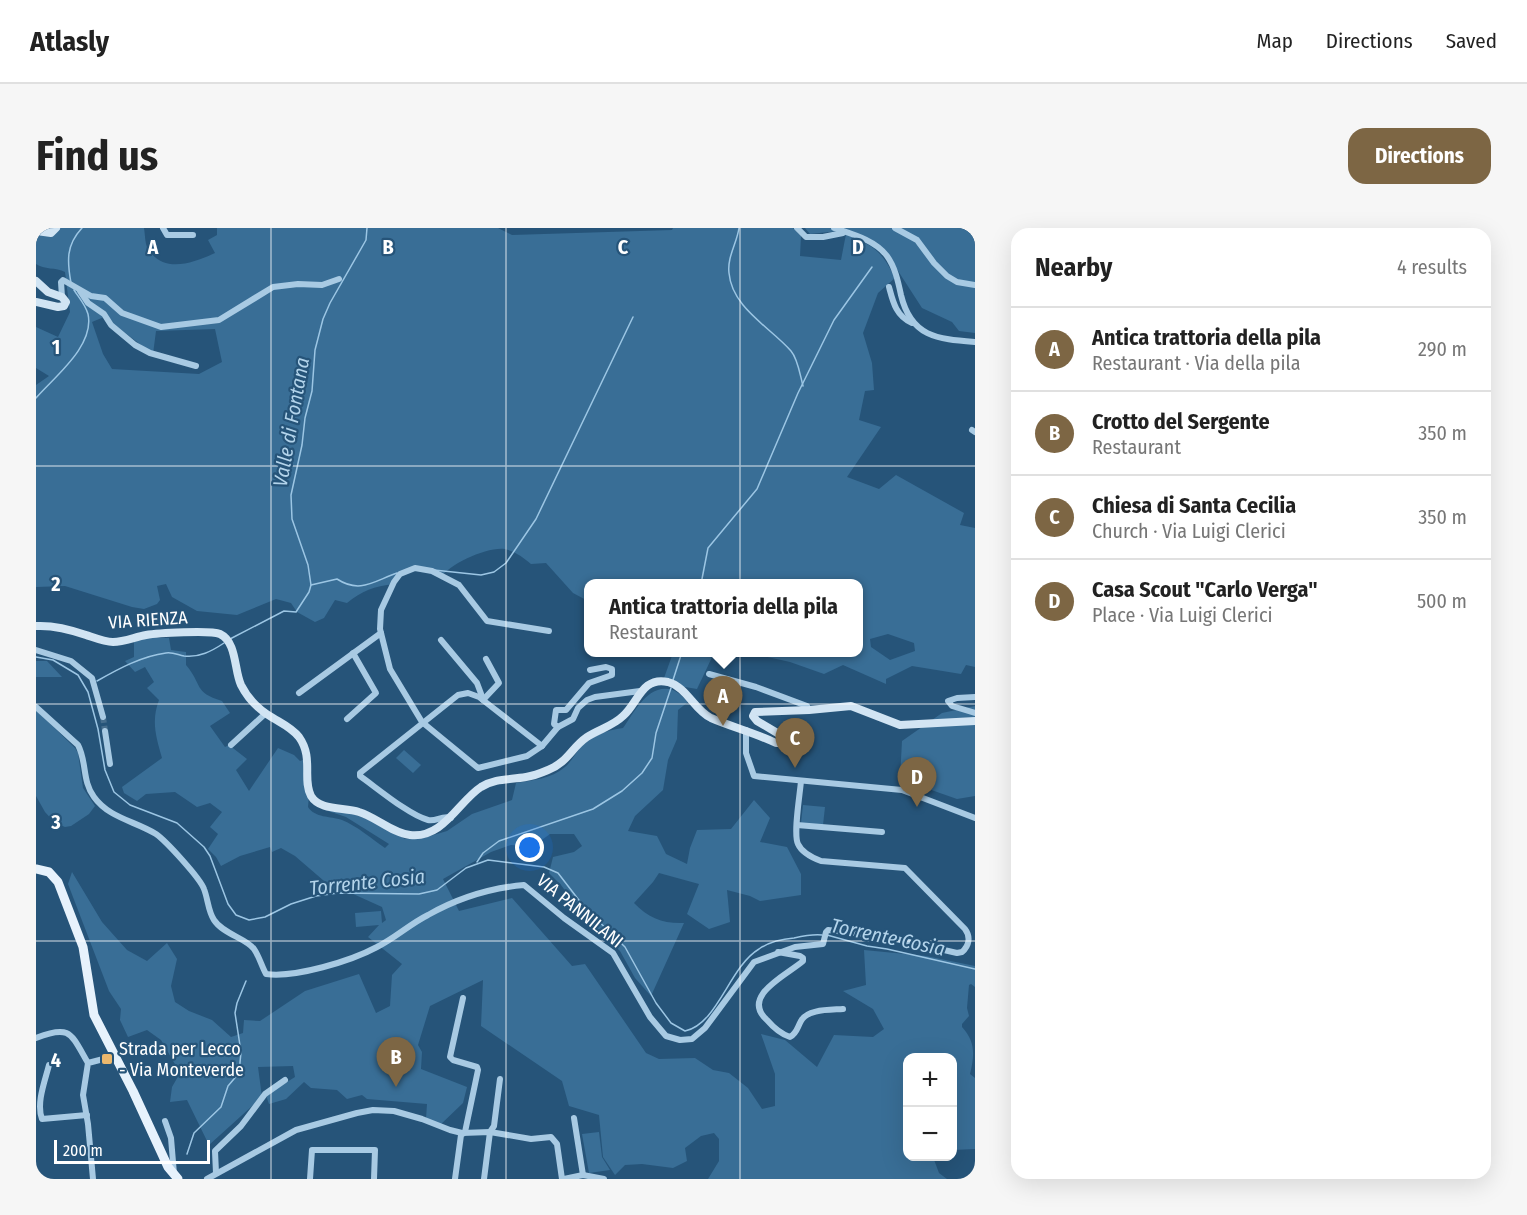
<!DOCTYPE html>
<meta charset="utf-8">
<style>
:root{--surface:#fff;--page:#f6f6f6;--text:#222;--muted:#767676;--line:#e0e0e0;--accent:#7d6644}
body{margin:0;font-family:"Fira Sans Condensed",sans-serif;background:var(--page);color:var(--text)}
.controls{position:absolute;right:18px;bottom:18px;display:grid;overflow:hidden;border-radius:12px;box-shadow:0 6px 24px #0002}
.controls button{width:54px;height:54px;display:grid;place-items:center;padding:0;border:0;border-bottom:2px solid var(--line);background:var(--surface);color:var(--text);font:30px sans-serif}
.scale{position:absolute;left:18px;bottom:15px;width:156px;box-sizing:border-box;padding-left:6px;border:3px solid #fff;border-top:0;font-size:16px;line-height:21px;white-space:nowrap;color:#fff;-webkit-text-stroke:4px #265479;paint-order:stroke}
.you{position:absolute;left:494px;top:620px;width:21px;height:21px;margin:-15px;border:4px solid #fff;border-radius:50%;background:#1a73e8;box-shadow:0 0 0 9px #1a73e833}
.badge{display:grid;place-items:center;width:39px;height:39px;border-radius:50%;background:var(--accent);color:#fff;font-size:20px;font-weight:700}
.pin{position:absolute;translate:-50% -50px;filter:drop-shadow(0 2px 3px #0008)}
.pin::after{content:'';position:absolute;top:32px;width:21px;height:18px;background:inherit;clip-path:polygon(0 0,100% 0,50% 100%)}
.popup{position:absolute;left:548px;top:351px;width:279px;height:78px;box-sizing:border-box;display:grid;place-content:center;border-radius:12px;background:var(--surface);filter:drop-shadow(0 2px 4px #0005);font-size:20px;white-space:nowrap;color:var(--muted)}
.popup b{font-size:22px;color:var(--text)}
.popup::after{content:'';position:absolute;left:50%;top:100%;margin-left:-12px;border:12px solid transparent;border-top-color:var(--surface)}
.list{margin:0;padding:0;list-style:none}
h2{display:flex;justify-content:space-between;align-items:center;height:78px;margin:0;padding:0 24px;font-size:26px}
h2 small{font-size:20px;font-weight:400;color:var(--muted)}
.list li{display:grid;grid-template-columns:39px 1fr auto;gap:18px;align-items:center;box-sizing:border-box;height:84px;padding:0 24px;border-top:2px solid var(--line)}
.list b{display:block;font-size:22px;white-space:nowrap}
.list p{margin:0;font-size:20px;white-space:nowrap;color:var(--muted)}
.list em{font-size:20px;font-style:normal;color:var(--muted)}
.map{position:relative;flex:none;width:939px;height:951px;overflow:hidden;border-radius:18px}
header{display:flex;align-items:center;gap:36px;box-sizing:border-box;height:84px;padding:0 30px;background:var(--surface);border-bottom:2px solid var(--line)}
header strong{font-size:28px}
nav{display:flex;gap:33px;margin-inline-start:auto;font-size:21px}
.intro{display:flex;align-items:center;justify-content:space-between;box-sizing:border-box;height:144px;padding:0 36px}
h1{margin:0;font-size:42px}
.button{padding:15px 27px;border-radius:18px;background:var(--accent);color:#fff;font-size:21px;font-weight:700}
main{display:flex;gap:36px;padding:0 36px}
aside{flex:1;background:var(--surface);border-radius:18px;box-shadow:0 6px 24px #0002}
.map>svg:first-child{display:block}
.green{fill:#396e96;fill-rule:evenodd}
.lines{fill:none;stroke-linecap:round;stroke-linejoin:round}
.stream{stroke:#9cc6e4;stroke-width:1.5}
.street-tunnel{stroke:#476e8d;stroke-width:6;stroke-dasharray:6 3;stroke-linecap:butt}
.street{stroke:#a8cae3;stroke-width:6}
.secondary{stroke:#d1e4f3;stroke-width:8}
.primary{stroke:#e7f2fc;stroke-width:9}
.grid{fill:none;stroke:#fff;stroke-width:1.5;stroke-opacity:0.55}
.poi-dot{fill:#ecb86d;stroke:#265479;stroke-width:2}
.labels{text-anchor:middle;stroke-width:4.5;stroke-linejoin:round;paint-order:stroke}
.street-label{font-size:18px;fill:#fff;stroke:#265479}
.poi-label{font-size:18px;fill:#fff;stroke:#265479;text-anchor:start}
.water-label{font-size:20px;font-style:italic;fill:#b3d4eb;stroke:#265479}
.grid-label{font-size:20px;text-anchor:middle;font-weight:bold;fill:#fff;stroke:#265479;stroke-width:4.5;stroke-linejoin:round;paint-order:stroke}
</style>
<header>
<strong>Atlasly</strong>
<nav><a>Map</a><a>Directions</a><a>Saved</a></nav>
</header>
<div class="intro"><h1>Find us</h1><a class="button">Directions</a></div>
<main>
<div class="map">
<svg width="939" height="951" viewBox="0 0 939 951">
<rect width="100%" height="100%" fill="#265479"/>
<g class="green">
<path d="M24 0H108C109 6 109 14 111 19 126 47 157 35 179 25L172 12 181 7V0H462L476 7 636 2 637 0H757L765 8 764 28 805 32 810 6C839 19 845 22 859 50L842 65 827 105 836 135 838 162 829 163 823 192 845 199 811 249 843 261 860 247 928 285 924 297 939 300V439L930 437 925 446 876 438 850 451V456L807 437 788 446 754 434 714 425 822 424V356H552V373L537 365 510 335 495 336C487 329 480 324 469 321 453 318 412 336 405 350 386 342 372 336 358 356 338 358 326 363 311 375L299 372 288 390 279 394 261 384 255 375 240 371 201 387 161 383 136 369 130 356 121 358 124 372 121 376 108 381 96 379 29 358 0 359V157L13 148 0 140V99L22 109 34 84 29 44C20 39 8 42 0 36V4H21ZM68 89 117 126 120 103 179 101 186 134 163 146 76 141 67 126 56 94ZM852 406 878 415 879 423 854 432 835 419 834 411Z"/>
<path d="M769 0H939V105L923 103 916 94 886 80 855 32 812 2 774 6Z"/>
<path d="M112 410H133L135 422 150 424V437C167 457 157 464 186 473L194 485 174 498 189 519 193 517 211 531 200 542 213 563 242 520 258 527 264 533 267 532 273 568 272 579C279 590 294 588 306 592 321 598 336 611 349 620L353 616 310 589 289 582 314 585 339 594 369 611H384L411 603 436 586 476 572 480 555C497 552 515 551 529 539 535 534 539 526 544 520 555 508 571 502 587 500 598 485 612 454 637 462 642 464 648 470 652 474L642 482 641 511 632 532 627 562 599 588 592 603 621 608 630 626 651 636 654 620 661 602 695 601 718 572 734 590 724 614 751 619 765 646V667L724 673 714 668 691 662 694 694 673 701 651 686 663 656 623 645 617 654 598 675C612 690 628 696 648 695L615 768 599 750 584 723 549 690 525 657 513 645 517 629 538 624 546 618 538 606H514L503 614 492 618 475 617 455 624 407 651 423 683 476 670 536 738 549 736 610 825 623 831 659 830 677 842 693 845 712 860 726 881 739 878V846L725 806 749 812 781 839 798 807 837 809 848 801 837 781 807 763 830 757 828 722 890 728 939 738V759L935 756 933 757 931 780 933 788 926 796V799C939 813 939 826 934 846L939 850V921L917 922 916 830H872V928L897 929 903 945 911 951H672L683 933V911L678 905 665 908 649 920 651 933 637 940 606 936 589 937 579 947 567 929 563 887 533 878 526 853 445 798 447 752 394 778 382 817 386 824 385 841 431 859 427 875 403 898 390 891 391 876 331 871 326 867 311 871 301 862 275 860 268 854 250 871 233 876 230 867 259 849 257 838 222 839 226 869 173 917 151 872 134 874 136 859 144 845 125 812 111 802 92 809 84 792 85 781 73 763 32 656 36 644 66 694 91 722 111 733 131 715 141 731 135 758 139 774 153 783 176 792 195 809 207 805 208 792 224 793 269 763 323 746 340 785 354 778 356 747 366 736 332 709 343 697 320 699 319 685 345 683 346 695 350 692 346 679 315 665H302L259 628 245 620 236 624 234 619 204 628 185 638 180 629 172 621 182 606 174 599 186 584 174 575 161 579 139 564 110 566 101 573 88 565 86 559 126 530C120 509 115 493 123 472L111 460 118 454 109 439 99 444 89 433 98 429V414Z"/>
<path d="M637 425H678L661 461 643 458 628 450Z"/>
<path d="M0 433H11L26 449H0Z"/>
<path d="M939 478V568L921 571 864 551 866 513 906 485Z"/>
<path d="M0 482 39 520 42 525 47 560 59 578 53 586 35 598 29 599 19 595 9 584 0 568Z"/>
<path d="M368 522 385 537 377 545 360 530Z"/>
<path d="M767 577 789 579 787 597 765 595Z"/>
<path d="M563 904 566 929 574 942 553 945 546 906Z"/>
</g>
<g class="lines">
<g class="stream">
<path d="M703 0C701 15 691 29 693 45 696 80 734 99 755 123 762 131 764 147 767 158"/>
<path d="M35 55C31 33 30 17 46 0"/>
<path d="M0 170C18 149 59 118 52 86 49 76 43 70 38 62"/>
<path d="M398 342 445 347 458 344 470 335 500 291 597 89"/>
<path d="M665 356 672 320 721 261 762 165 798 92 836 39"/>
<path d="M275 357 301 351C324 366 338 353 361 345"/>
<path d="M194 411 248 383 260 384 273 364 275 357 272 337 256 291 255 267 266 217 269 190 276 163 279 122 287 91 294 75 330 12 331 0"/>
<path d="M0 429 17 432 42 447 52 464 62 501 69 542 78 564 94 577 141 595 168 619 174 628 192 676 200 687 213 692 229 689 255 676 280 668 302 665 383 666 401 662 430 640 452 632 508 639 522 645 549 680 589 719 620 775 635 795 649 803C682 796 693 739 723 721 733 714 746 711 758 710 767 708 777 706 786 707"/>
<path d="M637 452 646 424"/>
<path d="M61 453C82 441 106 428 130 425 137 424 142 427 148 428 163 430 176 423 188 415"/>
<path d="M441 634 447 625 463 613 557 581 586 563 606 545 616 530 620 505 635 460"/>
<path d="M791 707 831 718 851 721 939 741"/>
<path d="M151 926 158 905 185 879 192 858 203 845 205 824 199 785 201 775 210 753"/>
</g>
<path class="street-tunnel" d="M67 489 69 503"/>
<g class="street">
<path d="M127 0 131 7H157"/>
<path d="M761 0 770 9H787L807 5"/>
<path d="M798 0C816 6 839 12 851 28 859 39 862 53 865 67 875 109 901 111 939 114"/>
<path d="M859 0 881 12 898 35 911 48 921 54 939 57"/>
<path d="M933 0 939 4"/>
<path d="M853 59C857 74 860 88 876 95"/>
<path d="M44 63 52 75 68 86 75 97 99 117 114 125 160 138"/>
<path d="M26 69 25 54 27 52 55 68 69 70 86 85 125 99 183 92 237 59 262 56 286 57 303 51"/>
<path d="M936 202 939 204"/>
<path d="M405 412 441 455 447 471"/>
<path d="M0 422 35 433 56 450 67 489"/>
<path d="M554 442 570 439 576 441V447L553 455 530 482H520L518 496 522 499 537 491 542 480 551 472 559 469 604 463"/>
<path d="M673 446 720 459 771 478 773 482"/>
<path d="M263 465 345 405"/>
<path d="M939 469 921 470 912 473 916 478 939 485"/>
<path d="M447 472 463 455 450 431"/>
<path d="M0 479 42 517C51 534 46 553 58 569 73 590 99 593 120 606 130 613 164 650 168 661 172 671 172 683 178 692 187 706 210 710 218 721 223 728 226 739 230 746 259 750 315 733 341 719 359 710 374 696 392 687 422 670 454 660 488 657L528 690 577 725 614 789 630 808 644 812 656 811 669 800 718 734 759 719 787 716 790 704 792 702 847 708 921 725 926 724C933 718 935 709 929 701L869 640 785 633C777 630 766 625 762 616 757 606 764 566 765 553"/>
<path d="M311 491 340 465 317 425"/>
<path d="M710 502V525L718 548 866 562 939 590"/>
<path d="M69 503 74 536"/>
<path d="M195 517 230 485"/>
<path d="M506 518 491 528 442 540 386 494 354 441 344 401 345 382 358 354 364 346 379 340 396 343 423 357 451 393 513 403"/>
<path d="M415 590C406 587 400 594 392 592 373 587 341 560 324 548V545L422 467 432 465 443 469 506 518 522 499"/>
<path d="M761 597 846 604"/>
<path d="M742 724 764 728 767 730V733C751 747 704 768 731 792 737 799 745 806 754 809 761 805 761 800 765 793 771 781 794 782 807 781"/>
<path d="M0 810C35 796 35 806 52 835"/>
<path d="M13 837C9 853 0 875 6 891L51 887"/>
<path d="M538 890 547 947"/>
<path d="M129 893 135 910 138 946"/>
<path d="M180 945 179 923 205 898 229 866 249 852"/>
<path d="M57 951 52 896 47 867 52 835 79 828"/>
<path d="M171 951 260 902 321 885 337 882 358 883 386 891 414 902 426 905 454 904 495 911 515 909 521 916 526 951"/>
<path d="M274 951 276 922H339L338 951"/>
<path d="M419 951 425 907 429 904 442 842 441 839 417 832 414 829 427 770"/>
<path d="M448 951 454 904 458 898 464 851"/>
<path d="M528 951 547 947 568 951"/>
</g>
<g class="secondary">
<path d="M0 3 15 5 20 0"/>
<path d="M0 53 12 64 26 69 30 74 28 78 22 79 0 74"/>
<path d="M0 398C18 397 33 401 50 407 59 410 69 414 77 414 88 414 99 409 110 407 121 405 175 402 184 406 201 414 198 442 205 457 212 471 223 482 237 490 247 496 256 500 263 509 278 530 266 551 275 568 284 583 308 579 323 584 340 589 356 605 374 607 407 611 423 573 445 559 460 550 473 552 490 549 497 548 505 545 512 542 532 534 535 520 551 509 563 501 577 498 587 488 602 475 606 448 632 454 651 459 658 482 675 490 696 499 719 505 740 515H747L748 509 721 493 717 488 719 484 773 482 815 478 864 497 939 493"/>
</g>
<path class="primary" d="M0 641 13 644 22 654 47 719 58 787 97 863 132 939 142 951"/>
</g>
<path class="grid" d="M235 0V951M470 0V951M704 0V951M0 238H939M0 476H939M0 713H939"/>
<rect class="poi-dot" x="65" y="825" width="12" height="12" rx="3"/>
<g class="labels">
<g class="street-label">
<text transform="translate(112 392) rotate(-4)" y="6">VIA RIENZA</text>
<text transform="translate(544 683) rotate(39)" y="6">VIA PANNILANI</text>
</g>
<g class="poi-label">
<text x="83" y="827">Strada per Lecco<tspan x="83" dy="21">- Via Monteverde</tspan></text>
</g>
<g class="water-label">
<text transform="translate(255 194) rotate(-80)" y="7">Valle di Fontana</text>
<text transform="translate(331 654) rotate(-6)" y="7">Torrente Cosia</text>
<text transform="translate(852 709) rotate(12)" y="7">Torrente Cosia</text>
</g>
</g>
<g class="grid-label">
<text x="117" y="26">A</text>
<text x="352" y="26">B</text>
<text x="587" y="26">C</text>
<text x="822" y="26">D</text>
<text x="20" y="126">1</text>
<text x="20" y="363">2</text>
<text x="20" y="601">3</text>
<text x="20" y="839">4</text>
</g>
</svg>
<div class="controls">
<button>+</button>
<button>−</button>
</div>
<div class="scale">200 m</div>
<div class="you"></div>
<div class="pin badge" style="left:687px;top:498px">A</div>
<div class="popup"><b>Antica trattoria della pila</b>Restaurant</div>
<div class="pin badge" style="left:360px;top:859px">B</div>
<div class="pin badge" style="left:759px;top:540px">C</div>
<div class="pin badge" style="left:881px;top:579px">D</div>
</div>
<aside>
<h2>Nearby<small>4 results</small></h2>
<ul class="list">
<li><span class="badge">A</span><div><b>Antica trattoria della pila</b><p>Restaurant · Via della pila</p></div><em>290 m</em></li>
<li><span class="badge">B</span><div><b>Crotto del Sergente</b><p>Restaurant</p></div><em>350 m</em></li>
<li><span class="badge">C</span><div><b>Chiesa di Santa Cecilia</b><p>Church · Via Luigi Clerici</p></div><em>350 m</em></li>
<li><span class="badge">D</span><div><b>Casa Scout &quot;Carlo Verga&quot;</b><p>Place · Via Luigi Clerici</p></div><em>500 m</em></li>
</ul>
</aside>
</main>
